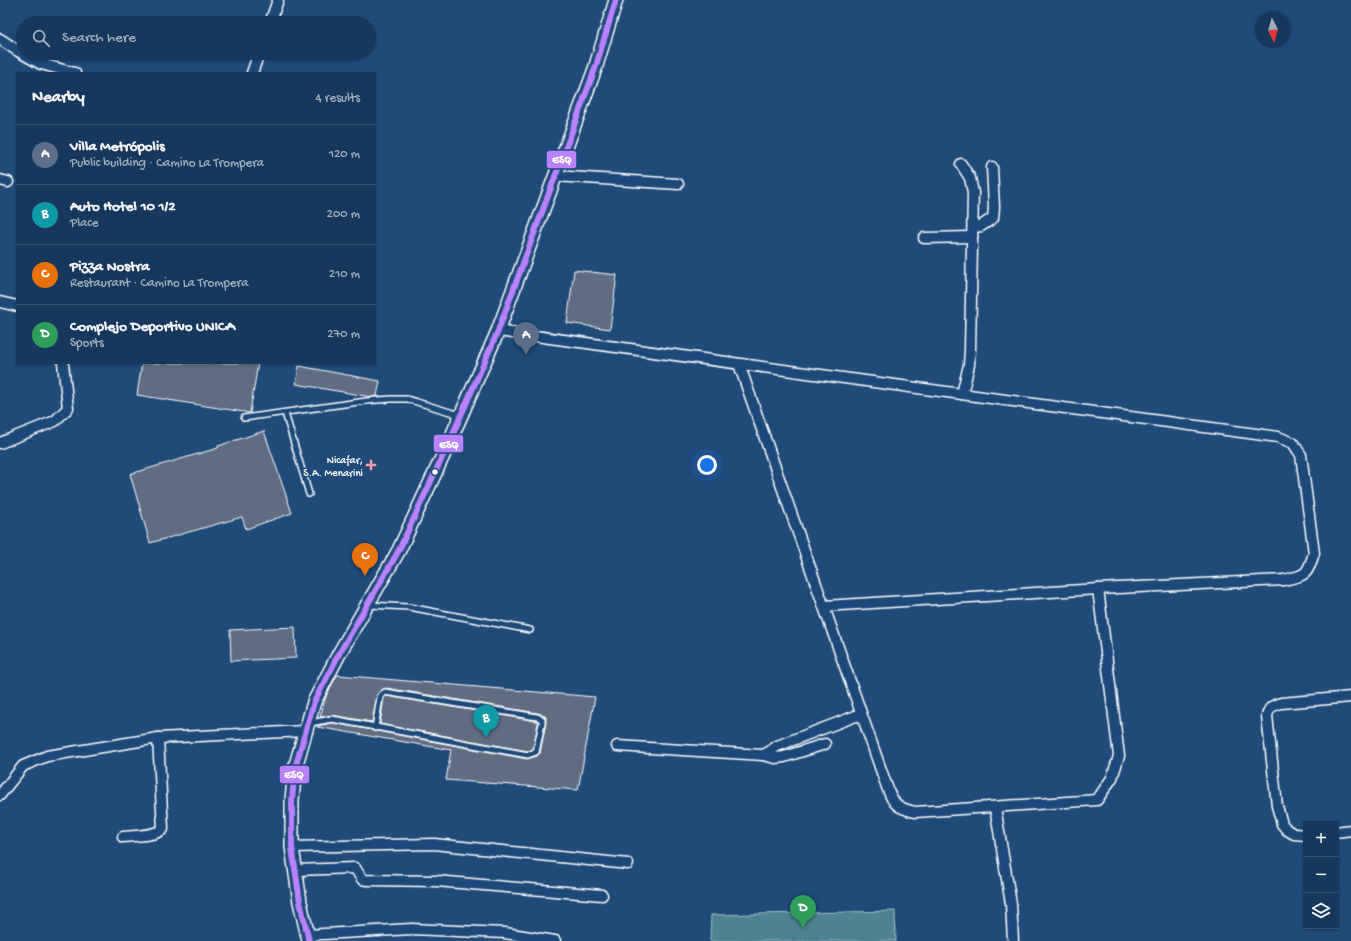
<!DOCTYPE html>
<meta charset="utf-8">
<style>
:root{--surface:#17385c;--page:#203f62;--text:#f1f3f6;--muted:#9eacbb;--line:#365272;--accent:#95b2f1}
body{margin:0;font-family:"Gochi Hand",sans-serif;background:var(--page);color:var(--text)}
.controls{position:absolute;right:12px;bottom:12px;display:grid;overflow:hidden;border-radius:0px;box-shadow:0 1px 3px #0004}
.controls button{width:36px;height:36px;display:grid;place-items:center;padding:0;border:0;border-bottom:1px solid var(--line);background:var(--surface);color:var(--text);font:20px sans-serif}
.compass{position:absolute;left:1255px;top:12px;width:36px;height:36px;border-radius:50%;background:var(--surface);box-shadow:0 1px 3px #0004;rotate:175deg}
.you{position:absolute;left:707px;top:465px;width:14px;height:14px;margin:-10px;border:3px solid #fff;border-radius:50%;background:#1a73e8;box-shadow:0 0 0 6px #1a73e833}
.badge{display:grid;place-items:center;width:26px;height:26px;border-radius:50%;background:var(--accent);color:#fff;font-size:13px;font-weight:700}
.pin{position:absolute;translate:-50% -33px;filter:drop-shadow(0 1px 2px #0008)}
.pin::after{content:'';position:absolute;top:21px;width:14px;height:12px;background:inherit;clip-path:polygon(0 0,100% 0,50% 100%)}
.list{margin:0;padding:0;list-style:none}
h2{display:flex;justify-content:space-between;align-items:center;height:52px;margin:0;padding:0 16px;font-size:17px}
h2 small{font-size:13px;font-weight:400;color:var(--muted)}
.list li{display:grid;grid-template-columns:26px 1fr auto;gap:12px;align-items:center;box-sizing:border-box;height:60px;padding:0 16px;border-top:1px solid var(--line)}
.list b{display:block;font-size:15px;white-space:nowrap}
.list p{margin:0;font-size:13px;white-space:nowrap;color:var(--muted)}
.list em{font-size:13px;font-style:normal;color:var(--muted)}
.icon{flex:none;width:22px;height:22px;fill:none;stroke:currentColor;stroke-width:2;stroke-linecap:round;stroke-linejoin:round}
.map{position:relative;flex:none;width:1351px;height:941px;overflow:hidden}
.search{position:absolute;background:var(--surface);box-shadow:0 1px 3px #0004;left:16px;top:16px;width:360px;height:44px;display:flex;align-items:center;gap:10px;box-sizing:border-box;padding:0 14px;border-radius:22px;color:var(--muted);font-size:15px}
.panel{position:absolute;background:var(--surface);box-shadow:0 1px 3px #0004;left:16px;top:72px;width:360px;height:292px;border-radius:0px}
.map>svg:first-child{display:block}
.green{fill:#4e8390;stroke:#a6c1c8}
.building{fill:#606d80;stroke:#fff}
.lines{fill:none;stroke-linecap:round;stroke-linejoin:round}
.service-casing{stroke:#fff;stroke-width:8}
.minor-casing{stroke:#fff;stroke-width:13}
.tertiary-casing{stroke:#fff;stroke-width:16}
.service{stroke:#1f4a7a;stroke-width:5}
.minor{stroke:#1f4a7a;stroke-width:10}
.tertiary{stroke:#1f4a7a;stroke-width:13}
.bus-1-casing{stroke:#1f4a7a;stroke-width:9}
.bus-1{stroke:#b982fc;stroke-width:6}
.poi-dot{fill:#ff9aa2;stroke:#1f4a7a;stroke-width:1.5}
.bus-dot{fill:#fff;stroke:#1f4a7a;stroke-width:1.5}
.labels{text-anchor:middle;stroke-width:3;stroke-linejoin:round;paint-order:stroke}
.poi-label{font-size:11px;fill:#fff;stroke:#1f4a7a;text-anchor:end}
.line-badge{stroke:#1f4a7a;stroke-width:1.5}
.badge-label{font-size:11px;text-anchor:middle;font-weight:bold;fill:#fff}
</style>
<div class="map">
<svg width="1351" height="941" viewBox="0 0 1351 941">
<rect width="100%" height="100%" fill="#1f4a7a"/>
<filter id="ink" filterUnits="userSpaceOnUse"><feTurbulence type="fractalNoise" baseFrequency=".025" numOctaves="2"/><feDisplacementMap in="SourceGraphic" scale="8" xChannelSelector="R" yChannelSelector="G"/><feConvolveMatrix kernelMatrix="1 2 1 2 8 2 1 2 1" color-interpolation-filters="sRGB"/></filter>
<g filter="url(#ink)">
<path class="green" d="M895 911 896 941H710L711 915Z"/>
<g class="building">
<path d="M574 270 617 275 610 329 567 323Z"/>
<path d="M142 363H258L250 413 137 395Z"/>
<path d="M299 366 380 381 377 396 372 397 296 384Z"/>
<path d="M264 431 292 513 246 529 242 517 150 543 130 474 218 448V446Z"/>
<path d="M295 627 296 658 231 661 230 630Z"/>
<path d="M337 675 595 697 578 790 446 780 451 750 317 727V726L332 723 372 730 374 732 377 731 527 759 537 756 540 753 546 723V717L543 715 538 713 386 688 380 691 377 695 372 722 332 715 320 717 326 696Z"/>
<path d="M386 696 536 721 538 723 533 749 528 751 380 724 384 698Z"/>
</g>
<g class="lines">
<g class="service-casing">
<g id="service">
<path d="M285 413 309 494"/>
<path d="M244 418 366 401 391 399H407L460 415"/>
<path d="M368 605 409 607 530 630"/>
<path d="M310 723 332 719 528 755 536 752 542 723V719L537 717 385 692 382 694 380 697 375 728"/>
</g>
</g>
<g class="minor-casing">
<g id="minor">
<path d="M270 23 278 0"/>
<path d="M0 39 18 51 41 64 75 73"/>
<path d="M252 73 259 53"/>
<path d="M961 164 970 178 973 193 970 350 969 365 962 394"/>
<path d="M555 176 678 184"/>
<path d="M0 180 8 182"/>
<path d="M973 227 981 226 993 218 994 207 992 167"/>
<path d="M924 238 972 237"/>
<path d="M0 302 17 306"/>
<path d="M498 331 1278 437 1293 443 1301 455 1314 553C1307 576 1306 575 1284 580L1098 589 824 606"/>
<path d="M739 364 887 787C893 804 897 808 915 812L1097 800 1112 778 1119 756 1098 589"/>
<path d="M0 443 55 421 68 408 63 363"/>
<path d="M617 746 763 755 769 752 777 746 861 714"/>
<path d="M763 755 775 758 784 757 825 744"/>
<path d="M0 795 23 766 47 756 158 738 305 731"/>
<path d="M995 807 1011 904 1013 941"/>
<path d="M1336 832 1351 830"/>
<path d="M1306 835 1294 834 1287 830 1282 824 1277 806 1267 716C1269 707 1273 705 1281 703L1351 697"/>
<path d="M123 837C134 836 155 836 163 829L158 738"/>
<path d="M292 847 434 844 628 864"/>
<path d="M295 870 355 868 362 879 366 880 436 881 602 895"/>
<path d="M307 935 411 929 505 933 555 941"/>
</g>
</g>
<g class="tertiary-casing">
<path id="tertiary" d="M309 941 300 902 292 847V800L295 768 314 702 340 652 399 550 448 445 498 331 595 69 616 0"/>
</g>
<use href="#service" class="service"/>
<use href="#minor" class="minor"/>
<use href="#tertiary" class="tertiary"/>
<g class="bus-1-casing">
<path id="bus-1" d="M309 941 300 902 292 847V800L295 768 314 702 340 652 399 550 448 445 498 331 595 69 616 0"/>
</g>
<use href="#bus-1" class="bus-1"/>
</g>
</g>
<path class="poi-dot" d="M369 459h4v4h4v4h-4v4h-4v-4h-4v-4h4z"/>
<circle class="bus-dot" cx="435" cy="472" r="3.5"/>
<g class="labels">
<g class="poi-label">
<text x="363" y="463">Nicafar,<tspan x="363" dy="13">S.A. Menarini</tspan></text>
</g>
</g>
<g class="line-badge">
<rect x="546" y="150" width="31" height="19" rx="4" fill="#b982fc"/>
<rect x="433" y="434" width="31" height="19" rx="4" fill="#b982fc"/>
<rect x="279" y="765" width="31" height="19" rx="4" fill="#b982fc"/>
</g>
<g class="badge-label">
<text x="562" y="163">ESQ</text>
<text x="449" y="448">ESQ</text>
<text x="294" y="778">ESQ</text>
</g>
</svg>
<div class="controls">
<button>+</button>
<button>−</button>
<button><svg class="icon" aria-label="layers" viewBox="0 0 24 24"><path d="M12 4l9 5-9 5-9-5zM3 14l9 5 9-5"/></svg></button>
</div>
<svg class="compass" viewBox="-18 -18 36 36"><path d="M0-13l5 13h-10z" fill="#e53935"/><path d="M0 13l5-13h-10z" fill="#9eacbb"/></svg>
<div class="you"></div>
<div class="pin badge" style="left:526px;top:355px;background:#5c6f8a">A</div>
<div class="pin badge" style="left:486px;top:738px;background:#0f9aa8">B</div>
<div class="pin badge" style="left:365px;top:576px;background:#e8710a">C</div>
<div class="pin badge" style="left:803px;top:928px;background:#2e9e5b">D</div>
<div class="search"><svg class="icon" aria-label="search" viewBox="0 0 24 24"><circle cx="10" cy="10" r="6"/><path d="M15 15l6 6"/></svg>Search here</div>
<section class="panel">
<h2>Nearby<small>4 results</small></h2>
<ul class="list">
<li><span class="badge" style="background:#5c6f8a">A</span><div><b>Villa Metrópolis</b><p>Public building · Camino La Trompera</p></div><em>120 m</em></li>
<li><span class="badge" style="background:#0f9aa8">B</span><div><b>Auto Hotel 10 1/2</b><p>Place</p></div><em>200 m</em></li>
<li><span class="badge" style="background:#e8710a">C</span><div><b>Pizza Nostra</b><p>Restaurant · Camino La Trompera</p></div><em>210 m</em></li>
<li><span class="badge" style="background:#2e9e5b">D</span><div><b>Complejo Deportivo UNICA</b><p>Sports</p></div><em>270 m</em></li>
</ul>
</section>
</div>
